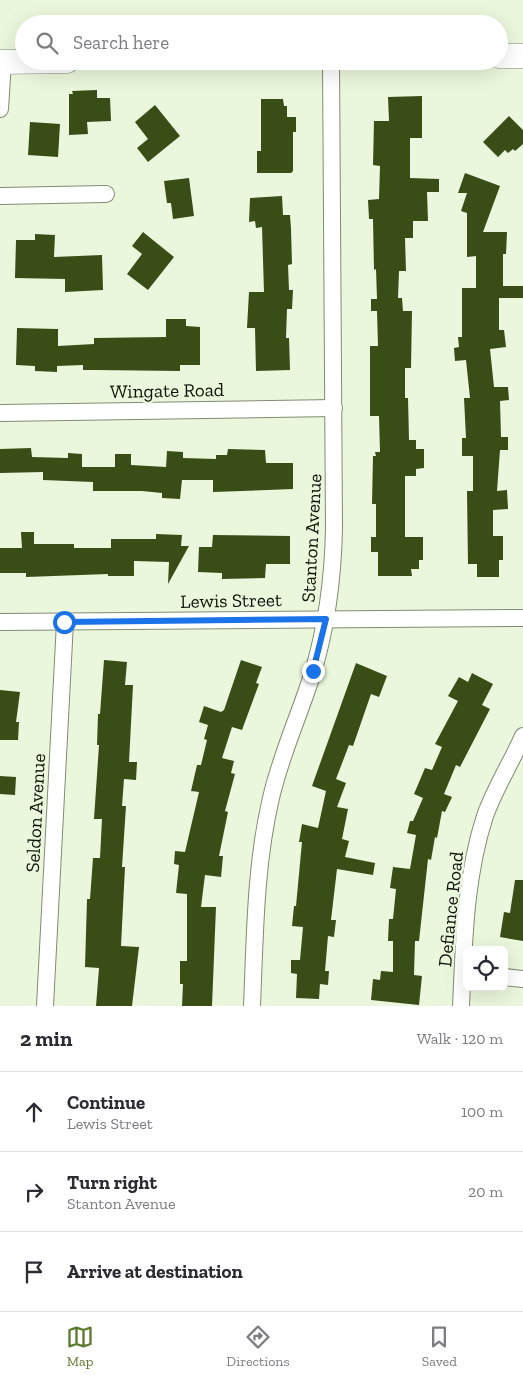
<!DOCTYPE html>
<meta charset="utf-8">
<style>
:root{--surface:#fff;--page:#f7f7f7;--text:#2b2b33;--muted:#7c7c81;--line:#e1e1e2;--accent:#5d792d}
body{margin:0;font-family:"Zilla Slab",serif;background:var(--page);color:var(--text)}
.controls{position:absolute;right:15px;bottom:15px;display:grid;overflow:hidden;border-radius:8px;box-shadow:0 5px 20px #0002}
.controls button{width:45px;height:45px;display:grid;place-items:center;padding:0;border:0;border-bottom:1px solid var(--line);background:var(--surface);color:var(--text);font:25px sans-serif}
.stop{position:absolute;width:15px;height:15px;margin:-11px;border:4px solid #1a73e8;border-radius:50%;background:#fff}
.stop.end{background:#1a73e8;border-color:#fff;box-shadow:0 1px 5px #0008}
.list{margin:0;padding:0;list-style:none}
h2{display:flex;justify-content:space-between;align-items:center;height:65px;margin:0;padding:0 20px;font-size:21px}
h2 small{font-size:16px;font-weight:400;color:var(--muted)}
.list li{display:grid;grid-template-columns:32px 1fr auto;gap:15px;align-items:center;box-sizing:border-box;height:80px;padding:0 20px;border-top:1px solid var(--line)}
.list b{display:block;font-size:19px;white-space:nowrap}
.list p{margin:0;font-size:16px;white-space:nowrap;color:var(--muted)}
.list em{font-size:16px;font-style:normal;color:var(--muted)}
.icon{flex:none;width:28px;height:28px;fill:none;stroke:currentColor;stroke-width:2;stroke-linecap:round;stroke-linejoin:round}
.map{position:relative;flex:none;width:523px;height:1006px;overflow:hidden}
.search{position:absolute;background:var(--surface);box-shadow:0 5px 20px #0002;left:15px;right:15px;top:15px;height:55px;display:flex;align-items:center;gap:12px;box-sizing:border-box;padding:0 18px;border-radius:28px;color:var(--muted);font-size:19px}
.sheet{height:305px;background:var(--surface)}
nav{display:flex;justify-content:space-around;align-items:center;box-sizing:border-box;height:70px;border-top:1px solid var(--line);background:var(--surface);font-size:14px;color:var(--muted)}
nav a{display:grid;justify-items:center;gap:2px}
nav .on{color:var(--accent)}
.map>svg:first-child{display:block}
.building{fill:#394d17}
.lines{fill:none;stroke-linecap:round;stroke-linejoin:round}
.street-casing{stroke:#818c73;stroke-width:18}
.secondary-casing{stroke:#818c73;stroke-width:25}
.street{stroke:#fff;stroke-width:16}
.secondary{stroke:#fff;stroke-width:24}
.route{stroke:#1a73e8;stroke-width:6}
.labels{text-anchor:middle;stroke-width:5;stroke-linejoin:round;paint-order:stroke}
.street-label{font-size:19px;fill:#0f130a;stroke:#ebf7dc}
</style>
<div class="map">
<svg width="523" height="1006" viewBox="0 0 523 1006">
<rect width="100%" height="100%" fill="#ebf7dc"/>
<g class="building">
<path d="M97 90V98H110L111 121 87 122 88 134 69 135V94H73L72 91Z"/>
<path d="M422 96V138H410V178L439 179V192H427L428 221H413V238H405L406 271H399L398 298H402L403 311H412L411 368H405V398H408L409 440H416V449H424V468L416 469V476H405V537H423V560H419V569H411L412 576H378V552H371V537H376V504H372L373 456H376L375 452H380L379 416H370V346H378L377 311H371V299H377L376 269 374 270 373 219H369L368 200 379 199 380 166 373 165 374 121H389L388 97Z"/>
<path d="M261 99H283L284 106H287V117H296V132H293V171L291 173H257V151H261Z"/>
<path d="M155 105 180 136 148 162 137 148 148 139 135 122Z"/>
<path d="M509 116 523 130V144L515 151 513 149 508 153 505 150 498 157 483 142Z"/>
<path d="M30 122 60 124 58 157 28 155Z"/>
<path d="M465 173 500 186 483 232H507L506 254H503V286H523V298H499V330H504L506 347 490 349 494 387H508L509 400 500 401 501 437H508V450H500L497 491 507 490 508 509 493 510V536H503V560H499V577H477V564H468L467 491H473V456H462V438H466L464 398H470L466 360 455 361 454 348 459 347 458 337H462V288H476V256L467 257V213L461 211 467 193H458Z"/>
<path d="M189 178 194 216 173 219 171 203H167L164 181Z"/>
<path d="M282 196 283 215H290L291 229 292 264 288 265 289 290H293L292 309H287L286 338H289L290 370 256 371 255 328H247L249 292H264L262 227 256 228 255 221 249 222 250 198Z"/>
<path d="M143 232 174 257 148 290 127 274 142 254 132 246Z"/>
<path d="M35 234 55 235 54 257 102 255 103 290 65 292V279L15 278 16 240H35Z"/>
<path d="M166 319H186V326L200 327V365H180V371L95 370H83V365L57 366V372L35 371V366L16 365 17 328 58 329V346L94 344V338L166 337Z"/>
<path d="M31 448 32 457 68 458V453L82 454V467H115V454H131V465L166 467 167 451 183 452V458L216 459V455H227L228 449 265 450 266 463H293V489L213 492V480H182L180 499 162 498V493L142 491H93V482L43 480V472L0 473V449Z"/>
<path d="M21 532H34V544H74V548H111V539H156V534L182 535 181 546H189L168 584 169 562 134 561V576H108V574L26 577V573H0V548H22Z"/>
<path d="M213 535 290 536V564H266L265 578 222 579V573L198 572 199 547H212Z"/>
<path d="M104 660 127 662 125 685H133L129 762H137L136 780 124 779 122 806H126L122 867H125L121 946 139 947 132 1006H96L99 968 85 967 87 899H90L93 858H100L102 819H94L99 745H97L98 714H100Z"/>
<path d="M241 660 262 667 256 683 259 684 242 730 232 727 222 758 234 761 231 773 235 774 225 811 228 812 219 856H223L221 877 205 875 201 907H216L212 1006H182L183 984H180V961H187V894L176 893 179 865 174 864 175 851 185 852 199 792 191 791 197 765H201L207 740 204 739 208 725 199 722 204 706 221 712 224 710Z"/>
<path d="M356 663 387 676 379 697 371 694 353 746 349 745 336 779 346 783 337 807 348 809 342 839 349 841 345 857 375 863 373 875 337 869 331 920H336L334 937 328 936 325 971H329L328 985 320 984 319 999 296 998 297 974 291 973V960H300L303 927 292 926 294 906H296L302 842H299L302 824 318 828 326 791 312 786Z"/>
<path d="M472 673 493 684 482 705 490 709 460 767 456 765 444 794 452 797 445 812 442 811 437 838 435 837 431 860 428 859 419 941H415L414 975 422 976 419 1005 371 1000 373 979 380 980 381 971 393 972V941H388L389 919H393L396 889 390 888 393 867 410 869 416 835 407 833 410 821H413L423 798 414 794 425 768 432 770 442 747 435 744 458 701 448 696 459 677 468 682Z"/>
<path d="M0 690 20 692 16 722H19L18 740H0Z"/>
<path d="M0 776 16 777 15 795 0 794Z"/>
<path d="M515 880H523V941L500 937 504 912 510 913Z"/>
</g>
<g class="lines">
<g class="street-casing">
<g id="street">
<path d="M0 109 3 62"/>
<path d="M0 196 106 194"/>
<path d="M0 413 334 408"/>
<path d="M0 622 523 618"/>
<path d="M504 977 523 979"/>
<path d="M45 1006 65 622"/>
<path d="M252 1006C255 937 255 866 271 798 281 754 300 714 313 672 327 625 333 578 334 529L331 61"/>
<path d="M461 1006C464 942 465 877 485 816 495 788 511 763 523 736"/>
</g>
</g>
<g class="secondary-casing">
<g id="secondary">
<path d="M499 56H523"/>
<path d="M0 62 67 61"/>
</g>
</g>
<use href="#street" class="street"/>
<use href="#secondary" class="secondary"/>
</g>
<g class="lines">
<path class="route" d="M64 622 326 619 313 671"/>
</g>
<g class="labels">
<g class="street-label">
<text transform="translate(167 390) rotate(-1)" y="7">Wingate Road</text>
<text transform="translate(311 538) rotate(-87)" y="7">Stanton Avenue</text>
<text transform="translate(231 600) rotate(-1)" y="7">Lewis Street</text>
<text transform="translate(35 813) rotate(-87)" y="7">Seldon Avenue</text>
<text transform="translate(450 909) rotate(-84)" y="7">Defiance Road</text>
</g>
</g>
</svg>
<div class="controls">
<button><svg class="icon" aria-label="locate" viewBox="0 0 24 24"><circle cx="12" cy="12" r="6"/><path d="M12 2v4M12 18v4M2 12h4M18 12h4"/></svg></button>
</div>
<div class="stop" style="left:64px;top:622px"></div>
<div class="stop end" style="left:313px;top:671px"></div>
<div class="search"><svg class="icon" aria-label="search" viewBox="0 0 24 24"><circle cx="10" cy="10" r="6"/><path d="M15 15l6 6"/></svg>Search here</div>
</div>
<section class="sheet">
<h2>2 min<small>Walk · 120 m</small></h2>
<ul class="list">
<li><svg class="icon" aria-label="ahead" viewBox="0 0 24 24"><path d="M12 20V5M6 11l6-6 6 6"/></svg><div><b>Continue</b><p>Lewis Street</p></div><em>100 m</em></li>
<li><svg class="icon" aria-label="right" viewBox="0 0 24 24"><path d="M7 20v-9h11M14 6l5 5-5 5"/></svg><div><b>Turn right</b><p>Stanton Avenue</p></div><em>20 m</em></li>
<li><svg class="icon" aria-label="arrive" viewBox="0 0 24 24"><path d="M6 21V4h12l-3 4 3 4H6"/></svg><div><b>Arrive at destination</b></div></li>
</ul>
</section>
<nav>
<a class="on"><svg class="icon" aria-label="map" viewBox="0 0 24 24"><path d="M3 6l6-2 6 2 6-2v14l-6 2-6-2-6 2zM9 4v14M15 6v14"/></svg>Map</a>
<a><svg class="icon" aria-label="directions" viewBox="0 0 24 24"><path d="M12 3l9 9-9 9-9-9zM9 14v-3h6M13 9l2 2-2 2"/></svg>Directions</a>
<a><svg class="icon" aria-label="saved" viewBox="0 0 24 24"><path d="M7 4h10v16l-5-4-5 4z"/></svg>Saved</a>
</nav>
